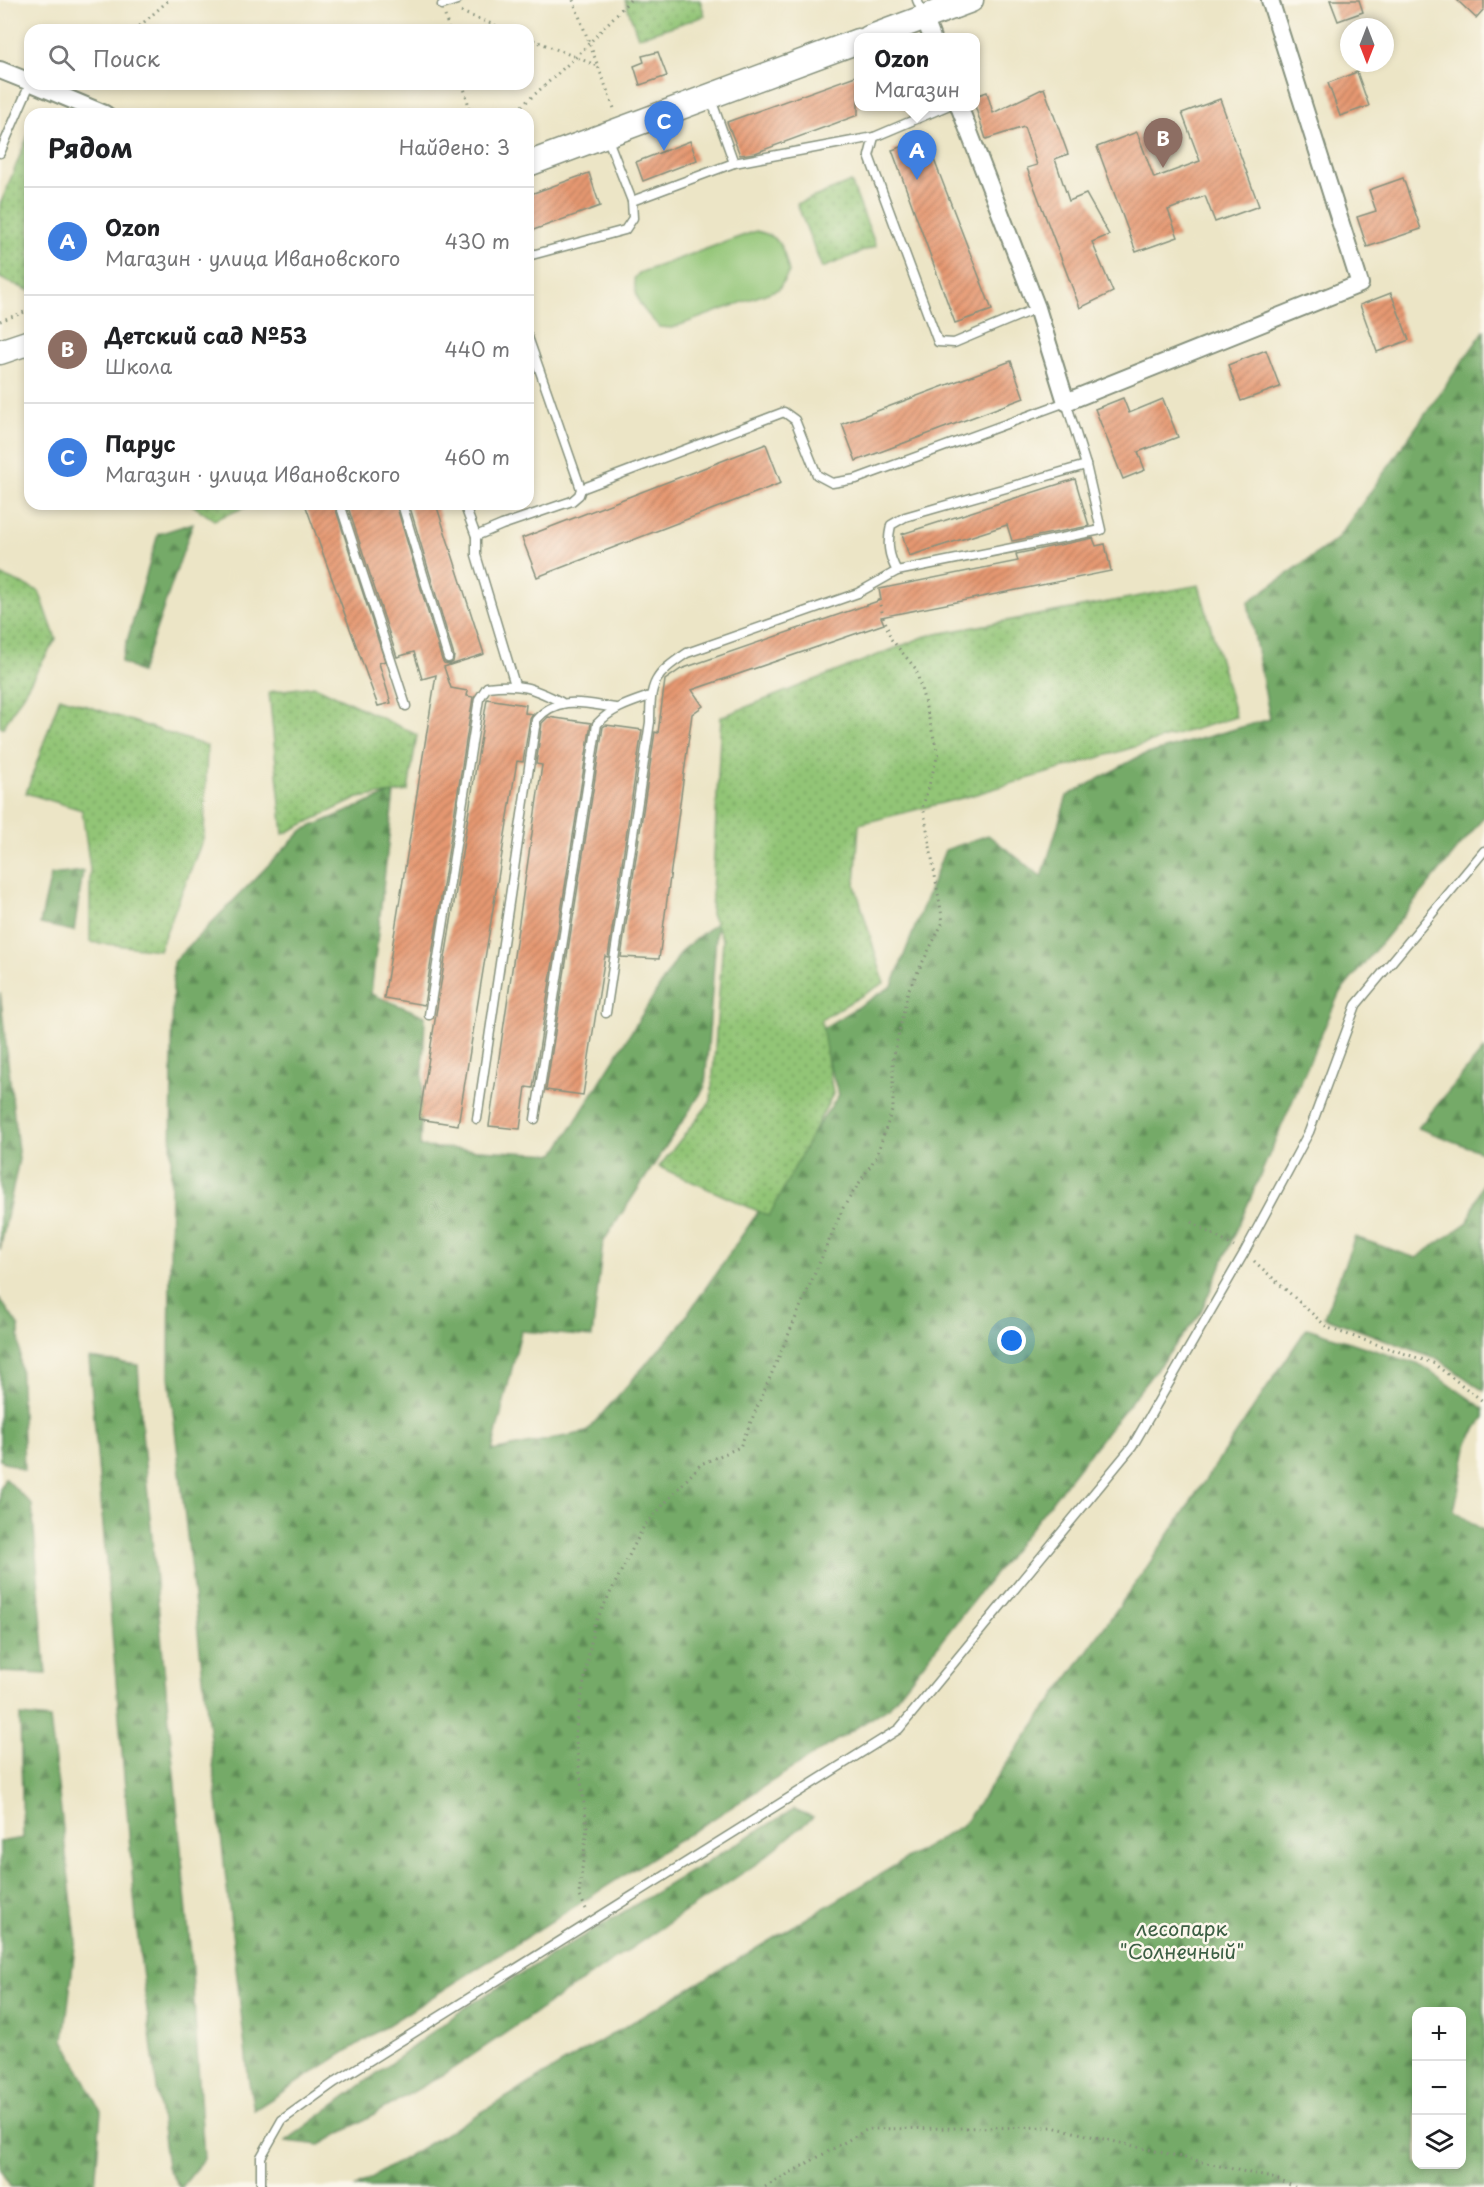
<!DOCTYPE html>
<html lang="ru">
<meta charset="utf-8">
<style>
:root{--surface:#fff;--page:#f2f2f2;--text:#202124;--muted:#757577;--line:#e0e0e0;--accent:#1f6fb2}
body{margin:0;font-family:"Playpen Sans",sans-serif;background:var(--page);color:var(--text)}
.controls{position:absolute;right:18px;bottom:18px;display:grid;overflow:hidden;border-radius:12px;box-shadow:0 3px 9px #0003}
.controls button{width:54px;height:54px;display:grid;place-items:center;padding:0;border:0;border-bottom:2px solid var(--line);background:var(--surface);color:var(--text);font:30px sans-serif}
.compass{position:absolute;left:1340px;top:18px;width:54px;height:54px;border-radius:50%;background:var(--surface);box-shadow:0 3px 9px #0003;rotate:180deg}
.you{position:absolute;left:1012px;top:1341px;width:21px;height:21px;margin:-15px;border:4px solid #fff;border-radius:50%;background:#1a73e8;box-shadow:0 0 0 9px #1a73e833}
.badge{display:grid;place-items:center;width:39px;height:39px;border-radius:50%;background:var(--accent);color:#fff;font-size:20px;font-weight:700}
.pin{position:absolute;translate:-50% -50px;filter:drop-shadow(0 2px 3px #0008)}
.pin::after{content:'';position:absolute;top:32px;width:21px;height:18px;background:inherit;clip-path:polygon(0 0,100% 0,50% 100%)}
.popup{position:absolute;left:854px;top:33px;width:126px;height:78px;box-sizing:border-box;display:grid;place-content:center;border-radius:12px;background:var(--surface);filter:drop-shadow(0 2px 4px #0005);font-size:20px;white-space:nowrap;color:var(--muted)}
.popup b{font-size:22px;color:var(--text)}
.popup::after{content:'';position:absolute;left:50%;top:100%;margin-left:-12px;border:12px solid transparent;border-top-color:var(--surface)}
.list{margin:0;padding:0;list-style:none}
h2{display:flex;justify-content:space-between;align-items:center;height:78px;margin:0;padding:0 24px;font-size:26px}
h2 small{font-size:20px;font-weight:400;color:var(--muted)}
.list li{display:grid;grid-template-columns:39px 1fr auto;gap:18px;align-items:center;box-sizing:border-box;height:108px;padding:0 24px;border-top:2px solid var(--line)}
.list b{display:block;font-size:22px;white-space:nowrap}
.list p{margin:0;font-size:20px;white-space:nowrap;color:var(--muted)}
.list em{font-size:20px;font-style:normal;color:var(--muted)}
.icon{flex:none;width:33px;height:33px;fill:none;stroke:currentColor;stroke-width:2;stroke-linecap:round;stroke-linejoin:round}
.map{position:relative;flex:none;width:1484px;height:2187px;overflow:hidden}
.search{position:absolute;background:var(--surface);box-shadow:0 3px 9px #0003;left:24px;top:24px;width:510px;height:66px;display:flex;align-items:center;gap:15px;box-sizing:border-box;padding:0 21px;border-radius:18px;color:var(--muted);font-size:22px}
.panel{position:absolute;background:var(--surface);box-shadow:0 3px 9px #0003;left:24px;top:108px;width:510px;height:402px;border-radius:18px}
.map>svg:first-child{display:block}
.grass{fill:#92c576;stroke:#588155;stroke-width:1.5}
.forest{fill:url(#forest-firs);stroke:#4a744e;stroke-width:1.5;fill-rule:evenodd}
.park{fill:url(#park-dots);stroke:#588155;stroke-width:1.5}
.building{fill:url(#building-hatch)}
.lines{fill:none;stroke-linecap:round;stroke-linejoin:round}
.service-casing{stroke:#86917d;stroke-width:11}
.minor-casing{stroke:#86917d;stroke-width:20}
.secondary-casing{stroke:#86917d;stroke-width:27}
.path{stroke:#86917d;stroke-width:3;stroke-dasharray:1.5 4.5;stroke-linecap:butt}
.service{stroke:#fff;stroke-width:8}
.minor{stroke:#fff;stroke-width:16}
.secondary{stroke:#fff;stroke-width:24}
.labels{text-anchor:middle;stroke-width:5;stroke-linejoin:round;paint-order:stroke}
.park-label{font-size:20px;fill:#3c5f44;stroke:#fbf7ec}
</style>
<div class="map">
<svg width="1484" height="2187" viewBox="0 0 1484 2187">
<defs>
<pattern id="forest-firs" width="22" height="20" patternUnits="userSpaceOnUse" patternTransform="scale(1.5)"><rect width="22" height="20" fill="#75aa67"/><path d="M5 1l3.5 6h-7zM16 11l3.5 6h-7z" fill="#5f8c56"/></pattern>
<pattern id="park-dots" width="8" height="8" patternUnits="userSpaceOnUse" patternTransform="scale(1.5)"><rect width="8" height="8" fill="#92c576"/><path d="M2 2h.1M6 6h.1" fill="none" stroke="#77a162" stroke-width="1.8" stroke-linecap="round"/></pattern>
<pattern id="building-hatch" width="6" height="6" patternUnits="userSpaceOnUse" patternTransform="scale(1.5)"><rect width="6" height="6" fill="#e69871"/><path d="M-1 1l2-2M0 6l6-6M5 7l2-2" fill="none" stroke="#ba7d5e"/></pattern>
</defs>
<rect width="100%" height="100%" fill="#fbf7ec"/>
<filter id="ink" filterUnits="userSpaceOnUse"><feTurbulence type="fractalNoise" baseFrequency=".0167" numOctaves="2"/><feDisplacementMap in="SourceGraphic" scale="12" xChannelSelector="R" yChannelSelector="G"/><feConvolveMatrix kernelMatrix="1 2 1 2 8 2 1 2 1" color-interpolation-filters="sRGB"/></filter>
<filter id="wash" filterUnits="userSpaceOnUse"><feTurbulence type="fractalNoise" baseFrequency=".008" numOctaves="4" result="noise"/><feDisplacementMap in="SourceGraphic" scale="24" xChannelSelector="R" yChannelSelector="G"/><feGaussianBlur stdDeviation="1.35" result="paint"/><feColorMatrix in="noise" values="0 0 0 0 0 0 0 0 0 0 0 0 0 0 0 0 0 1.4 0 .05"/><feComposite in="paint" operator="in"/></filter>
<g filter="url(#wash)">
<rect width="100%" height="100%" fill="#ece5c6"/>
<path class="grass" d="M756 231C782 236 783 248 789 272L779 289 672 328 659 327C642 307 637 307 634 279L639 273Z"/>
<g class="forest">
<path d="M1484 331V817L1339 994 1200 1314 889 1707 254 2110 249 2083 169 1376 173 962 303 830 394 792 371 994 425 1016 420 1147 555 1154 683 949 717 922 705 1087 603 1242 592 1337 521 1331 492 1451 586 1432 678 1328 839 1095 818 1031 892 986 945 850 988 835 1042 877 1067 796 1140 756 1270 719 1248 602 1337 539Z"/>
<path d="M193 523 141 673 121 662 158 534Z"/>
<path d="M83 871 74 931 40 924 51 875Z"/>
<path d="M0 992 19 1159 0 1250Z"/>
<path d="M1484 1049V1153L1418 1128Z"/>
<path d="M1484 1179V1391L1438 1359 1324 1317 1355 1237 1416 1258 1468 1222Z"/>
<path d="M0 1299 19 1327 24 1470 0 1460Z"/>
<path d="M1307 1328 1423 1366 1484 1409V1417L1468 1442 1454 1511 1484 1531V2187H356L963 1825 1145 1570ZM1416 2012H1462V2164H1416Z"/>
<path d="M89 1358 138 1365 142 1432 191 1956 204 2159 182 2187H179L167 2167 137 1931Z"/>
<path d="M5 1478 32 1505 46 1674 0 1672V1489Z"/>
<path d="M20 1716 50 1719 76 1938 64 2040 101 2111 95 2187H11L0 2170V1842L23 1838Z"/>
<path d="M794 1809 813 1817 759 1862 446 2073 320 2145 286 2141 466 2007Z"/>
</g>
<g class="park">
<path d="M625 0H700L705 16 638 37Z"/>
<path d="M30 131V291L0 278V205Z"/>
<path d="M851 182 876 246 822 268 797 204Z"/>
<path d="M191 504H253L214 520Z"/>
<path d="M0 575 39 591 56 639 3 728 0 726Z"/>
<path d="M1199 585 1236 717 966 797 859 824 855 885 884 983 821 1019 833 1094 769 1216 659 1167 711 1101 723 940 711 914 721 717 926 636Z"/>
<path d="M315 686 417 735 408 791 358 798 283 834 269 692Z"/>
<path d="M60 697 207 746 204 836 159 950 90 942V869L82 810 26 793Z"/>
</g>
<g id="blocks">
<g class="building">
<path d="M1330 0H1359L1363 12 1338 21Z"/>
<path d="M1457 0H1484V9L1476 18Z"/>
<path d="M658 52 667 76 640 85 634 66 644 62 642 56Z"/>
<path d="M1357 72 1369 106 1340 116 1328 83Z"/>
<path d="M858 75V115L755 153 740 155 727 122Z"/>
<path d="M1044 88 1068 154 1055 159 1069 201 1086 194 1109 235 1092 242 1113 292 1080 308 1027 168 1037 165 1024 127 986 139 975 106V96L987 92 993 113Z"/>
<path d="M1220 99 1259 206 1215 222 1205 196 1168 210 1178 237 1136 252 1097 147 1137 132 1154 178 1200 161 1182 113Z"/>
<path d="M926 139 992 310 955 323 892 150Z"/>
<path d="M690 141 697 160 643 181 636 162Z"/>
<path d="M589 173 600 206 528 232V195Z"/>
<path d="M1403 178 1421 229 1367 247 1357 217 1376 211 1369 190Z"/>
<path d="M1391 293 1409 340 1377 352 1360 305Z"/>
<path d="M1266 350 1280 387 1241 401 1228 365Z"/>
<path d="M1011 361 1024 398 856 461 842 424Z"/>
<path d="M1123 398 1129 413 1163 399 1178 437 1138 452 1145 470 1123 479 1095 409Z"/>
<path d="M766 444 781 483 537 577 522 538Z"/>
<path d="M1075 479 1089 526 1012 541 1007 525 909 556 902 534Z"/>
<path d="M305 504H334L385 661 379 663 391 703 378 706Z"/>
<path d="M347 504H396L442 660 444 663 449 664 453 662 454 656 409 504H436L484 654 444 667 451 688 468 691 467 696 473 697 424 1005 384 998 436 675 422 679 414 652 397 657Z"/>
<path d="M1093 538 1096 546 1105 544 1111 571 881 617 884 624 692 690 703 706 692 714 659 959 621 957 655 732 658 733 665 680 681 669 881 600 879 589 1018 561 1016 554Z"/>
<path d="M487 699 526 705 525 713 533 714 530 719 523 762 517 761 458 1125 419 1119Z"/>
<path d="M548 717 591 723 533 1088 526 1087 520 1129 489 1126 542 765 536 764 542 723Z"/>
<path d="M606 725 642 730 608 957 605 956 583 1095 546 1090 603 727Z"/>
</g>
</g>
</g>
<g filter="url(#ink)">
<use href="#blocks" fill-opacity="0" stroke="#86917d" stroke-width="1.5"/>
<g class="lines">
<g class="service-casing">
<g id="service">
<path d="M917 0 924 16"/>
<path d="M442 5 457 0"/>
<path d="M711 99 734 163"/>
<path d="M947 106 874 137 869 156 938 342 954 343 1037 308"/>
<path d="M607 137 632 201"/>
<path d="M0 153 30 84"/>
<path d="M528 256 625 230 633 218 632 201 734 163 874 137"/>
<path d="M581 489 784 412 795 420 817 475 832 483 856 479 1066 402 1086 465 1101 530 897 571 858 593 687 653C654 675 650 682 650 722L606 1013"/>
<path d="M340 504 406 706"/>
<path d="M402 504 448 658"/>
<path d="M464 504 476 536"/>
<path d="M897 571C888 555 887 543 891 525L905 517 1086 465"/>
<path d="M515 685 476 555V536L502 525 572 501 579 495 581 489 528 337"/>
<path d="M429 1015 479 699 487 687C520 683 531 687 561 702"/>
<path d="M477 1119 536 720C558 694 586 704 616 708"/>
<path d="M535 1119 597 724C612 708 630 703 650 696"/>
<path d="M261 2187V2157L282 2120 335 2082 899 1729 1132 1447 1244 1253 1309 1132 1356 1005 1484 851"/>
</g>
</g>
<g class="minor-casing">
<g id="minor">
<path d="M924 17 932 38"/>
<path d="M0 70 30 82"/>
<path d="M34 84 105 114"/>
<path d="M959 106 1037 308 1066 402 1360 284 1270 0"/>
</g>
</g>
<g class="secondary-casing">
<g id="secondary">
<path d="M869 38 971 0"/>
<path d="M528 164 858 41"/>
<path d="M0 352 30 342"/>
</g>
</g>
<g class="path">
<path d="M573 0 615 111"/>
<path d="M461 12 507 30"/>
<path d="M445 16 449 30"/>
<path d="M135 30 169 0"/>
<path d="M528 38 598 66"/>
<path d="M463 84 471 114"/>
<path d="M513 114 576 57 630 0"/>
<path d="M0 321 30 310"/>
<path d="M1192 1222 1234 1247"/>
<path d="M1254 1261 1328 1328 1433 1363 1484 1402"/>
<path d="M586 1909 579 1894 587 1827 575 1734 594 1625 644 1526 701 1464 740 1447 843 1208 876 1157 893 1108V1059L908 991 943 922 923 806 938 754 916 669 891 639 877 596"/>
<path d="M765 2187 868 2129 1052 2127 1276 2179 1295 2187"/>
</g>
<use href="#service" class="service"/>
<use href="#minor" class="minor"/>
<use href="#secondary" class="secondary"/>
</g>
</g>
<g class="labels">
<g class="park-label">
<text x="1182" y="1936">лесопарк<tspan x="1182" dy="23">"Солнечный"</tspan></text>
</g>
</g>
</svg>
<div class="controls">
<button>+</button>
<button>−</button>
<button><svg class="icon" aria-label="layers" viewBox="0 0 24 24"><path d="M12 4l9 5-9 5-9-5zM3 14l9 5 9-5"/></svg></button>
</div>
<svg class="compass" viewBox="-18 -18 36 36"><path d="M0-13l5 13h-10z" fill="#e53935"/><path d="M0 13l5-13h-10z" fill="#757577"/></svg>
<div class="you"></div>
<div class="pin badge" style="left:917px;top:180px;background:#3f7fe0">A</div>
<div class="popup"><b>Ozon</b>Магазин</div>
<div class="pin badge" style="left:1163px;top:168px;background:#8d6e63">B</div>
<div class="pin badge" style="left:664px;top:151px;background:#3f7fe0">C</div>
<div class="search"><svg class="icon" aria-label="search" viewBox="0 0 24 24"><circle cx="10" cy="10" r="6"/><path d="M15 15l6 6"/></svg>Поиск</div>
<section class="panel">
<h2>Рядом<small>Найдено: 3</small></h2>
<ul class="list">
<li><span class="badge" style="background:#3f7fe0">A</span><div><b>Ozon</b><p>Магазин · улица Ивановского</p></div><em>430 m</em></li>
<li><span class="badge" style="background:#8d6e63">B</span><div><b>Детский сад №53</b><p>Школа</p></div><em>440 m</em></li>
<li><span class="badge" style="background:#3f7fe0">C</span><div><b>Парус</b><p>Магазин · улица Ивановского</p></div><em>460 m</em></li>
</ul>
</section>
</div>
